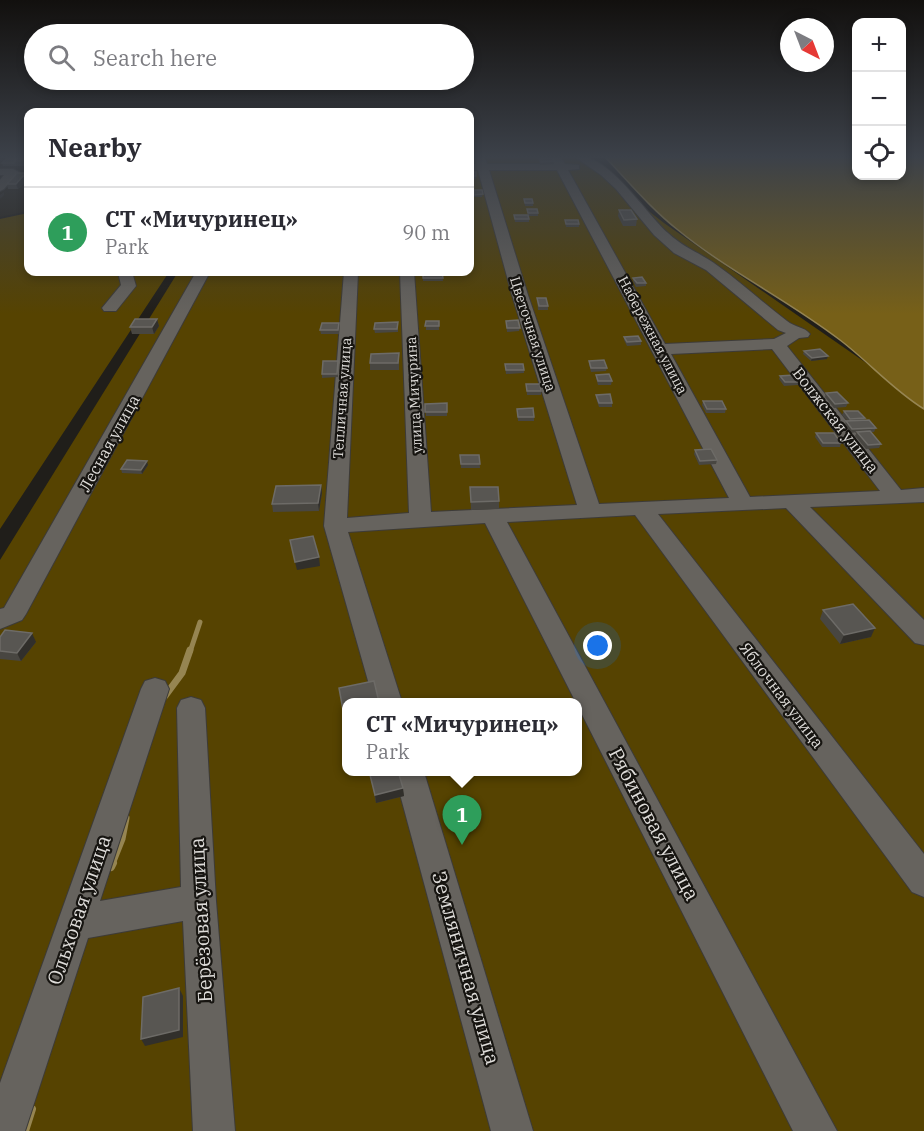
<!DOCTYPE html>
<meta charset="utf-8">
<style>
:root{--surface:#fff;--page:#f2f2f3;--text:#2b2b33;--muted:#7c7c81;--line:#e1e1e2;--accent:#0f766e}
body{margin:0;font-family:"IBM Plex Serif",serif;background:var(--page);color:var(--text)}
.controls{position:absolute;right:18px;top:18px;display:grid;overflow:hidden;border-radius:12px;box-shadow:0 3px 9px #0003}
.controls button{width:54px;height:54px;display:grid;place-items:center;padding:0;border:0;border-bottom:2px solid var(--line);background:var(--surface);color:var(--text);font:30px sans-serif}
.compass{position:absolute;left:780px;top:18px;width:54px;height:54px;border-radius:50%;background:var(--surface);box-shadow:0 3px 9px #0003;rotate:138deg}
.you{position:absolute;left:598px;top:646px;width:21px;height:21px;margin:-15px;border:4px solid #fff;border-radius:50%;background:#1a73e8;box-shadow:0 0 0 9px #1a73e833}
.badge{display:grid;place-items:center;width:39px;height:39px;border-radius:50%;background:var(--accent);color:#fff;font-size:20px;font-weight:700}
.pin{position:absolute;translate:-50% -50px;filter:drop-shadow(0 2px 3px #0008)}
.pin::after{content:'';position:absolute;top:32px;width:21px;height:18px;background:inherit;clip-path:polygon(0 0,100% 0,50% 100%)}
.popup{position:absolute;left:342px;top:698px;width:240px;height:78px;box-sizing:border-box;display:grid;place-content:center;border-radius:12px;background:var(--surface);filter:drop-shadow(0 2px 4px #0005);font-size:20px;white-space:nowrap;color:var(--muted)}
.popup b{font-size:22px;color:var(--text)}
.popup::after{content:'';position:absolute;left:50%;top:100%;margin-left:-12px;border:12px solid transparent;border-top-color:var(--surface)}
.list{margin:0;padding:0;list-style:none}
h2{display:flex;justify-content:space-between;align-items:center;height:78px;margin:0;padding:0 24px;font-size:26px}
h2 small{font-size:20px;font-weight:400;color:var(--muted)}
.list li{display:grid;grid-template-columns:39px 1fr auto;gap:18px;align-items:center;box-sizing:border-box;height:90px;padding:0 24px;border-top:2px solid var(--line)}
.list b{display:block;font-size:22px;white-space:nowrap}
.list p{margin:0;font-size:20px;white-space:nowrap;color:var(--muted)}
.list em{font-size:20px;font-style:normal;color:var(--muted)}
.icon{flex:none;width:33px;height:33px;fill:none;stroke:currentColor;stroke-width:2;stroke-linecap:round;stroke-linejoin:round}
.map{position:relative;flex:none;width:924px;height:1131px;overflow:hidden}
.search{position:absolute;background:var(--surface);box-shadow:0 3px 9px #0003;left:24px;top:24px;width:450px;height:66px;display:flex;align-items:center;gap:15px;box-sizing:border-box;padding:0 21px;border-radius:33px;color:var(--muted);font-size:22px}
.panel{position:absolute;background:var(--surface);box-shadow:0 3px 9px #0003;left:24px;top:108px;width:450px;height:168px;border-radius:12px}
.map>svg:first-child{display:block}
.built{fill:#28241a}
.green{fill:#564301;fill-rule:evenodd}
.water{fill:#776018;stroke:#968552;stroke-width:1.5}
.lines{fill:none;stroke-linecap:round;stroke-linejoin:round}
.stream-far2{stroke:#968552;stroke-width:5}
.stream-far1{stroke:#968552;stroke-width:7}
.stream{stroke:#968552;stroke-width:8}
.minor-casing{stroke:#3d3b38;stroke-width:2}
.minor{fill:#66635e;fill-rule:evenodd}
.wall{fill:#484641}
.shaded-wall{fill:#312f2b}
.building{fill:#585652;stroke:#6d6b67;stroke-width:1.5}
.labels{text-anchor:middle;stroke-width:4.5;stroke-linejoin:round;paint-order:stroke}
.far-street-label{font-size:14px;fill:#dedcd9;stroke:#171511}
.street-label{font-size:16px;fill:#dedcd9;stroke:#171511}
.near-street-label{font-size:20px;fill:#dedcd9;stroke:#171511}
</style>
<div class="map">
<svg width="924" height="1131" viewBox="0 0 924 1131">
<rect width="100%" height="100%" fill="#201e1a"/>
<path class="built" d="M0 156H28V211L0 217Z"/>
<g class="green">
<path d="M470 156H578L664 223 924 403V1131H0V560L178 272H470ZM346 702H578V772H346Z"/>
<path d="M28 213V272H169L0 529V219Z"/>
</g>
<path class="water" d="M604 156H856V176H902V156H924V409C893 390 869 362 840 340 788 300 728 271 678 230 650 208 628 181 604 156Z"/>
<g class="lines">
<path class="stream-far2" d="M190 652 200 622"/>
<g class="stream-far1">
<path d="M165 696 182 673 190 650"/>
<path d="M112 864 122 839 126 818"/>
</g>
<g class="stream">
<path d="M111 867 113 863"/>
<path d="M25 1131 32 1109"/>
</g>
<g class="minor-casing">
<g id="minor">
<path d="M474 156H484L487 164H554L550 156H560L565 164 579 165V169L568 170 665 344 774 339 786 333 778 330 706 270 674 253 654 235 616 189 601 175 575 157C606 150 646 214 668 233 685 249 701 253 718 266 742 283 763 303 787 321 794 327 805 327 810 334L808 337 799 338 787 346 901 490 924 488V502L810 507 924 620V645L915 643 786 508 658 514 924 854V897L912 892 635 515 507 522 837 1131H793L485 523 348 532 402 702H374L324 526 344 272H358L347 518 409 513 400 272H414L431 512 577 505 512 295 478 170H470V164H476ZM489 170H557L729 498 599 504 528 295ZM772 349 880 491 750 497 671 354Z"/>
<path d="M0 169H13L19 172 4 189 0 191V180L4 175H0Z"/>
<path d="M118 272H132L136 286 116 311H104L102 308 121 285Z"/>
<path d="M196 272H210L26 614 22 620 0 629V609L4 608Z"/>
<path d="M155 678 165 681 169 689 100 901 181 887 177 708 181 700 191 697 201 700 205 708 216 901 235 1131H193L183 921 88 938 25 1131H0V1083L141 689 145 681Z"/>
<path d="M394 772H424L533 1131H491Z"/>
</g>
</g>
<use href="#minor" class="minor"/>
</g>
<g class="wall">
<path d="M28 156V166H3L2 163Z"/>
<path d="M539 159 554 161 553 164 540 165 539 161Z"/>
<rect x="470" y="172" width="6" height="7"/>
<path d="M28 173V181L25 182 18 189H8L7 184Z"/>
<path d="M474 190 483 194 482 197H474Z"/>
<path d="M524 199 533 203V206H525Z"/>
<path d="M527 209 538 213V216H529V222H515L514 215H528Z"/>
<path d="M619 210 637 219 636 226H623L618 216Z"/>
<path d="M565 220 579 224V227H566Z"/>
<path d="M423 273H442L443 281H423Z"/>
<path d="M633 278 646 283V286L636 287 633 281Z"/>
<path d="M537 298 548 306V310H538Z"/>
<path d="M157 319 159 326 154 334H132L130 327Z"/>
<rect x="426" y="321" width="13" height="9"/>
<path d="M506 321 520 328 519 331 507 332Z"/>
<path d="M398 322V332L375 333 374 329Z"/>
<path d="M339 323V334H321L320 330Z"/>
<path d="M624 337 641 341V345L627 346 624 340Z"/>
<path d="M804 351 827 359 811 361 803 354Z"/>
<path d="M399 353V370H370V363Z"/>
<path d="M589 361 607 368 606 371 591 372 589 364Z"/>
<path d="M338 364V377L322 378V374Z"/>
<path d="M505 364 524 370V373L506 374Z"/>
<path d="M596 375 612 381 611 385H598L596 378Z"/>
<path d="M780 376 799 382 798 385 784 386 779 379Z"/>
<path d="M526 384 541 391V395H527Z"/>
<path d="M826 393 848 403 846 407 834 408 825 397Z"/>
<path d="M596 395 612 403V407H599L596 398Z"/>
<path d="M703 401 726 409 725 413H706L702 405Z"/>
<path d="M447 403V416H426L425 404Z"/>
<path d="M517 409 534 417V421H518Z"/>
<path d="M844 411 865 418 864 421 876 428 874 432H870L881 444 879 448 866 449 855 436 857 432 851 433 845 425 846 421H848L842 415Z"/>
<path d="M816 433 841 443 840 447H822L815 437Z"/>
<path d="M695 450 717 460 716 464 699 465 694 454Z"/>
<path d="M460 455H479L480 468H461Z"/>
<path d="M148 465 142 474 122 473 121 469Z"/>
<path d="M321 485 322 493 319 511 273 512 272 504Z"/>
<path d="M470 487 499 501V509L471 510Z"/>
<path d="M823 610 871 637 840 644 820 619Z"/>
<path d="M0 637 36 642 21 661 0 659Z"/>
<path d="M369 771H398L404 796 376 803Z"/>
</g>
<g class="shaded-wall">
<path d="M0 156H6L0 163Z"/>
<path d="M23 176 25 182 18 189 16 184Z"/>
<path d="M4 192V195L0 199V195Z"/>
<path d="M157 319 159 326 154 334 152 327Z"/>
<path d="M828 356 827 359 811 361 812 358Z"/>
<path d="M147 461 148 465 142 474 141 470Z"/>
<path d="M321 485 322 493 319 511 318 503Z"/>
<path d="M319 557 320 566 297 570 295 562Z"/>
<path d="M875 628 871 637 840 644 844 635Z"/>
<path d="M32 633 36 642 21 661 17 653Z"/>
<path d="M346 709V718H344L343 710Z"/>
<path d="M403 788 404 796 376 803 375 795Z"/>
<path d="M179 988 183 996V1037L145 1046 141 1039Z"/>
</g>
<g class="building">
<path d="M18 156H28V158L27 160 14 161Z"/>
<path d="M552 158 554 161 541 162 539 159Z"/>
<path d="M6 159H16L14 161V163H2Z"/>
<rect x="470" y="172" width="6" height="4"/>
<path d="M17 173H28V176H23L16 184H7Z"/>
<path d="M474 190H482L483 194 474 195Z"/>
<path d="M524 199H532L533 203H525Z"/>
<path d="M527 209H537L538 213H528Z"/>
<path d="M619 210H631L637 219 624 220Z"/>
<path d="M514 215H528L529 219H515Z"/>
<path d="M565 220H578L579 224H566Z"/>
<path d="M423 273H442L443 278H423Z"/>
<path d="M642 277 646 283H637L633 278Z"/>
<path d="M537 298H546L548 306H539Z"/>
<path d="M135 319H157L152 327H130Z"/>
<path d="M518 320 520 328H507L506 321Z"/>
<path d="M426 321H439V326H425Z"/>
<path d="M398 322 397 329H374L375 323Z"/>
<path d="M322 323H339L338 330H320Z"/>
<path d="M638 336 641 341 627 342 624 337Z"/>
<path d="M820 349 828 356 812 358 804 351Z"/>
<path d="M399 353 398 363H370L371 354Z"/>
<path d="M604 360 607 368H591L589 361Z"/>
<path d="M323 361H338L337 374H322Z"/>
<path d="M505 364H523L524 370H506Z"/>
<path d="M609 374 612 381H598L596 375Z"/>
<path d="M794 375 799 382H785L780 376Z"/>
<path d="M526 384H540L541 391H527Z"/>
<path d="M837 392 848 403 835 404 826 393Z"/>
<path d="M610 394 612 403H599L596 395Z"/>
<path d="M703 401H722L726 409H707Z"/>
<path d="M447 403V412H425V404Z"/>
<path d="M533 408 534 417H518L517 409Z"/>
<path d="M844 411H858L865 418 850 419Z"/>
<path d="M869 420 876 428 852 429 846 421Z"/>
<path d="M870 431 881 444 868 445 857 432Z"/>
<path d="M816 433H834L841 443H823Z"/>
<path d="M711 449 717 460 700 461 695 450Z"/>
<path d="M460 455H479L480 464H461Z"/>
<path d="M127 460 147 461 141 470 121 469Z"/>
<path d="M321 485 318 503 272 504 276 486Z"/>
<path d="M470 487H498L499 501 471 502Z"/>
<path d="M313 536 319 557 295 562 290 540Z"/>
<path d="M853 604 875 628 844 635 823 610Z"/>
<path d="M5 630 32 633 17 653 0 651V637Z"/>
<path d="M374 681 379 702H346V709L343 710 339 688Z"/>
<path d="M369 771H398L403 788 375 795Z"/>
<path d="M179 988V1030L141 1039 143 997Z"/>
</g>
<linearGradient id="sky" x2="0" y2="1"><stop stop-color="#12100e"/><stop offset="0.5" stop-color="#3c4149"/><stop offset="1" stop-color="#3c4149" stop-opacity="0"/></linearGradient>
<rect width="924" height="314" fill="url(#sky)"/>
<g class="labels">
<g class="far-street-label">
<text transform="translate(533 334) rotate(72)" y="5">Цветочная улица</text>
<text transform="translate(653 335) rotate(62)" y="5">Набережная улица</text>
<text transform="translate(414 395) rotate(-93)" y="5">улица Мичурина</text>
<text transform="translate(342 398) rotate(-86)" y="5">Тепличная улица</text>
</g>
<g class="street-label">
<text transform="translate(836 420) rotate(52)" y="6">Волжская улица</text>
<text transform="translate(109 443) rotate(-61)" y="6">Лесная улица</text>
<text transform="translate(782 695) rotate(53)" y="6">Яблочная улица</text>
</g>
<g class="near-street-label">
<text transform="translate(654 824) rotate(62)" y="7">Рябиновая улица</text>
<text transform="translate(79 910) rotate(-71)" y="7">Ольховая улица</text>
<text transform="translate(201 920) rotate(-93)" y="7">Берёзовая улица</text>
<text transform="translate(466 968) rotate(74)" y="7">Земляничная улица</text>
</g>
</g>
</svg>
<div class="controls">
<button>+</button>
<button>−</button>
<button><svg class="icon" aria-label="locate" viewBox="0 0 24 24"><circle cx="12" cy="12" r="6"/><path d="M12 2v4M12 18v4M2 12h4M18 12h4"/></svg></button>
</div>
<svg class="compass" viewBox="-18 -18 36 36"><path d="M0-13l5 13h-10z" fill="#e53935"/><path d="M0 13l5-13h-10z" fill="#7c7c81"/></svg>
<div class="you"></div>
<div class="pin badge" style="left:462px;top:845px;background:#2e9e5b">1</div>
<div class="popup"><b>СТ «Мичуринец»</b>Park</div>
<div class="search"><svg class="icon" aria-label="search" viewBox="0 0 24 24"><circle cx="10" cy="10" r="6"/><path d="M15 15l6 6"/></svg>Search here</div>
<section class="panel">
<h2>Nearby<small></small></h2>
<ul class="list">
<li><span class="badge" style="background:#2e9e5b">1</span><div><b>СТ «Мичуринец»</b><p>Park</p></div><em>90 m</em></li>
</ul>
</section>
</div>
